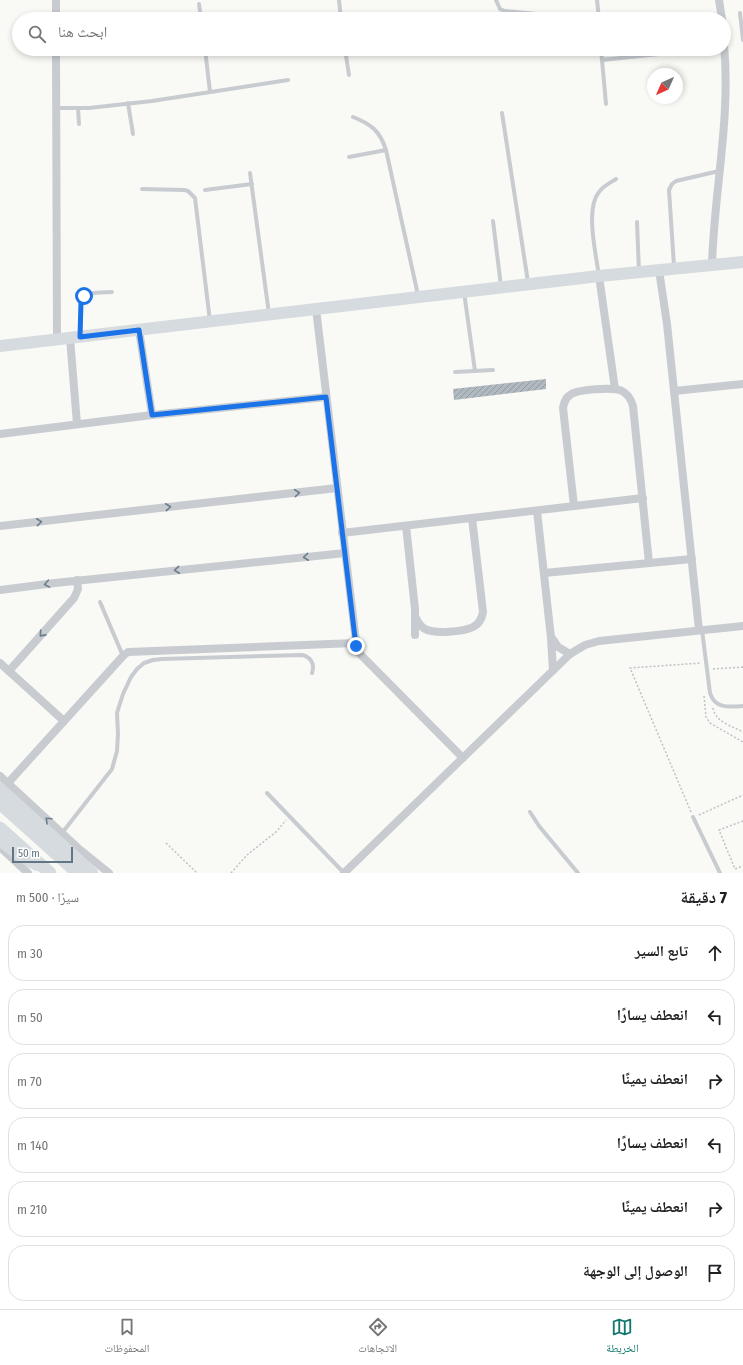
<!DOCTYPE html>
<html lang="ar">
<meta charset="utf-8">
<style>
:root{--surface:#fff;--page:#f6f6f6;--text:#202124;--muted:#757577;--line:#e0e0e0;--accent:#0f766e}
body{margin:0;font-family:"Fira Sans Condensed","Noto Naskh Arabic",sans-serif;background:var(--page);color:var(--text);direction:rtl}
.compass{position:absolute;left:647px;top:68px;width:36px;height:36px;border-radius:50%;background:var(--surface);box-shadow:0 2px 6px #0003;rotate:225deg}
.scale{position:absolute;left:12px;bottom:10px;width:61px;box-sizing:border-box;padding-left:4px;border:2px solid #617584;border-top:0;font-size:11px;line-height:14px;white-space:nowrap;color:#617584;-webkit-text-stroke:3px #fff;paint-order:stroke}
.stop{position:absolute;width:12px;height:12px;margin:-9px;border:3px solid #1a73e8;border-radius:50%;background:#fff}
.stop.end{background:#1a73e8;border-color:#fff;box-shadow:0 1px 4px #0008}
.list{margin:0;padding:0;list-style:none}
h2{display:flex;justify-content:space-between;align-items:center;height:52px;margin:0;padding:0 16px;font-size:17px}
h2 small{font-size:13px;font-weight:400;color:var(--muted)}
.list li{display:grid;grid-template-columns:26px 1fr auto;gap:12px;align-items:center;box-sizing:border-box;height:56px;margin:0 8px 8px;padding:0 8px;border:1px solid var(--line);border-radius:16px}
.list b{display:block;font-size:15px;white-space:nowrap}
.list em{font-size:13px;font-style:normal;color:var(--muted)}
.icon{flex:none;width:22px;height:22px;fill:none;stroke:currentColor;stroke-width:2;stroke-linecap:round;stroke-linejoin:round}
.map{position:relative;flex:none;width:743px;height:873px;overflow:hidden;direction:ltr}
.search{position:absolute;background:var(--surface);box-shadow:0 2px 6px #0003;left:12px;right:12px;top:12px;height:44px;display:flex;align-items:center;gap:10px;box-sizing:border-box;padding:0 14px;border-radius:22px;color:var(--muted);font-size:15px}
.sheet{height:436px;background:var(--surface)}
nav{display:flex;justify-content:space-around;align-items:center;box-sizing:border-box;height:56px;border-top:1px solid var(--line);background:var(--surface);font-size:11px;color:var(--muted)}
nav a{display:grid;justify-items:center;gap:2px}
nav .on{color:var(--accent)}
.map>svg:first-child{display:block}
.building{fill:url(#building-hatch)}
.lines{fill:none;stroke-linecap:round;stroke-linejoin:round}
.path{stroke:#bfc2c4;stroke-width:1.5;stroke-dasharray:2 2;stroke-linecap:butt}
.lane{stroke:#c8ccd0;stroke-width:4}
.street{stroke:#c8ccd0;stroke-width:8}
.secondary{stroke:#d6dbdf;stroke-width:12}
.primary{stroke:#d6dbdf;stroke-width:13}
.oneway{stroke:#6b7e8c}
.route{stroke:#1a73e8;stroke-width:5}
</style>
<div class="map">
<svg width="743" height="873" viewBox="0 0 743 873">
<defs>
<pattern id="building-hatch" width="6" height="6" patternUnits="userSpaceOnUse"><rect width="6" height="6" fill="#b1b9c0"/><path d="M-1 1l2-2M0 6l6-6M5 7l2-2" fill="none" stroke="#939ba2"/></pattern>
</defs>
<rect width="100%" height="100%" fill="#f9f9f6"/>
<path class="building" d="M546 379V389L454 400 453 389Z"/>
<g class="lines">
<g class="path">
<path d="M713 669 743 667"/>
<path d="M704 696 706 717 710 723 743 742"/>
<path d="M713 708C715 722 732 726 743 732"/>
<path d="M691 812 630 668 701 663"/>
<path d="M699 815 743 795"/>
<path d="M743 821 719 830 735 869 743 866"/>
<path d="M166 843 197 873"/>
<path d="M231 873 247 855 277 831 286 820"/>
</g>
<g class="lane">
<path d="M339 0 341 19"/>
<path d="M496 0 500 9 505 11 548 15"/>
<path d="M597 0 599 19"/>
<path d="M199 4 201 19"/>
<path d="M740 13 743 40"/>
<path d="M205 49 210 92"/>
<path d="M345 49 349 75"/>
<path d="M601 49 606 104"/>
<path d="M602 60 707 49"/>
<path d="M128 103 133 134"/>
<path d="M57 108H89L152 101 288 80"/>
<path d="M78 108 79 124"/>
<path d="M502 113 528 282"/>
<path d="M353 117C371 124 380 131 386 150L418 295"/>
<path d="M349 157 386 150"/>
<path d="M250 173 269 314"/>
<path d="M142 189 184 190 188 191 195 198 210 321"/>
<path d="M205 190 252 184"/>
<path d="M493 221 501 286"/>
<path d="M637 222 639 272"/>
<path d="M674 266 669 190 672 184 676 181 719 171"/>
<path d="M599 276C596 254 585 209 599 192 603 186 610 183 616 179"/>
<path d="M464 292 475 371"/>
<path d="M80 334 81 302C85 291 101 293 112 292"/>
<path d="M455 372 493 370"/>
<path d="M100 602 123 656"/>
<path d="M702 630 710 693C715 709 729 707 743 706"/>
<path d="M267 793 344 873"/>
<path d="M530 812 539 826 578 873"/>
<path d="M693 817 720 873"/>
<path d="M62 833 112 769 117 751 118 734 117 713 123 694 131 677 137 669 144 663 153 660 162 659 302 655C311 657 315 664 312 673"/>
</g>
<g class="street">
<path d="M56 0V19"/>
<path d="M719 0 722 19"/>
<path d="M56 49 57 339"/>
<path d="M712 265C714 191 731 119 724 44"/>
<path d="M659 270 667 324 699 630"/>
<path d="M599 276 615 389"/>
<path d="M316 309 357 650 361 655 463 758"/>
<path d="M139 330 152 415"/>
<path d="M70 338 77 424"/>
<path d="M674 391 743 384"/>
<path d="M0 434 152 415 326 397"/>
<path d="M574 506 563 408C564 403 565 398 570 395 577 389 614 387 622 391 628 394 631 399 633 406L649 563"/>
<path d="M537 511 551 638 553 670"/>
<path d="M0 526 337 488"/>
<path d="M406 526 415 609V635"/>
<path d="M342 533 643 498"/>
<path d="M544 573 692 559"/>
<path d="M0 590 55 583 345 553"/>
<path d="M415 616C417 621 420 626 425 629 434 634 463 632 473 627 479 624 482 618 483 612L472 518"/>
<path d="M552 638 558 647 570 654"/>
<path d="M0 663 64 721"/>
<path d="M9 671 74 598 78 589 77 580"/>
<path d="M0 776 78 848 109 873"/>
<path d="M8 783 123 656 128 652 355 643"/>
<path d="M0 847 28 873"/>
<path d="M344 873 570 654 585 645 599 641 743 626"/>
</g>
<g class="secondary">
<path d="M0 346 599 276 743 262"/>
<path d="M0 804 77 873"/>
<path d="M0 840 19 855 37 865"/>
</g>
<g class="primary">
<path d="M0 789 92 873"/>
<path d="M0 828 50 873"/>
</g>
</g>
<defs><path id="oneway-chevron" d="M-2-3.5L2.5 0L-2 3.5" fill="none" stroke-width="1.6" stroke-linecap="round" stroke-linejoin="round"/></defs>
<g class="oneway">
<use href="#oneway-chevron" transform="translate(297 493) rotate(-6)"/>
<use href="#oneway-chevron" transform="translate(168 507) rotate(-6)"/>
<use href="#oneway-chevron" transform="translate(39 522) rotate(-6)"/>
<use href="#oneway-chevron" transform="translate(306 557) rotate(174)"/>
<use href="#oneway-chevron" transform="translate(177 570) rotate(174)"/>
<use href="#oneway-chevron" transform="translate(47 584) rotate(170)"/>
<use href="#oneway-chevron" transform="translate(42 634) rotate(132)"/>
<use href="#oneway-chevron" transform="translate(48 820) rotate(-137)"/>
</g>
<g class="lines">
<path class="route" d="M84 296 81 302 80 337 139 330 152 415 326 397 356 646"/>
</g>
</svg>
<svg class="compass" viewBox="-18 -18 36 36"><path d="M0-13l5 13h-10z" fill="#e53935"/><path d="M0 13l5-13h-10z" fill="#757577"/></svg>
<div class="scale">50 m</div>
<div class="stop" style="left:84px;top:296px"></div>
<div class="stop end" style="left:356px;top:646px"></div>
<div class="search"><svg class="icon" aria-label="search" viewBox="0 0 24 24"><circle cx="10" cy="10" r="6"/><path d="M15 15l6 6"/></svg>ابحث هنا</div>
</div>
<section class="sheet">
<h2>7 دقيقة<small>سيرًا · 500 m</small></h2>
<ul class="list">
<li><svg class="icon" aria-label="ahead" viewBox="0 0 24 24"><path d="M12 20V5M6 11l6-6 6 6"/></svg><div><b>تابع السير</b></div><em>30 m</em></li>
<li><svg class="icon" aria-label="left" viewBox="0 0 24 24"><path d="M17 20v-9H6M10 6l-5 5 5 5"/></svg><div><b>انعطف يسارًا</b></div><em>50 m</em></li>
<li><svg class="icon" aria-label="right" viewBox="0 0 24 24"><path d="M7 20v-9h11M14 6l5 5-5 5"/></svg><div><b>انعطف يمينًا</b></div><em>70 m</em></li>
<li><svg class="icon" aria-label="left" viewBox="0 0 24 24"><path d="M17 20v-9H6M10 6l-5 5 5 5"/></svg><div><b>انعطف يسارًا</b></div><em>140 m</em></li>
<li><svg class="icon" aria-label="right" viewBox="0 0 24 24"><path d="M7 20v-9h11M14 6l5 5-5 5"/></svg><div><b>انعطف يمينًا</b></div><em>210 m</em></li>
<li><svg class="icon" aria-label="arrive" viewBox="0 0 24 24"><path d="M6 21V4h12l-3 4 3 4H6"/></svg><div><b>الوصول إلى الوجهة</b></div></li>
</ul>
</section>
<nav>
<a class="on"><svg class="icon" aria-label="map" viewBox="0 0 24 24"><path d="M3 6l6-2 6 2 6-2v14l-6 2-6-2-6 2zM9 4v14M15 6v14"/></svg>الخريطة</a>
<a><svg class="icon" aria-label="directions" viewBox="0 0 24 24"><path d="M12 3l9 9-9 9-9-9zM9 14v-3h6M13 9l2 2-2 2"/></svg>الاتجاهات</a>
<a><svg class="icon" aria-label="saved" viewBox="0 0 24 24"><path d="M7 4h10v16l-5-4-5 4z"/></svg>المحفوظات</a>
</nav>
